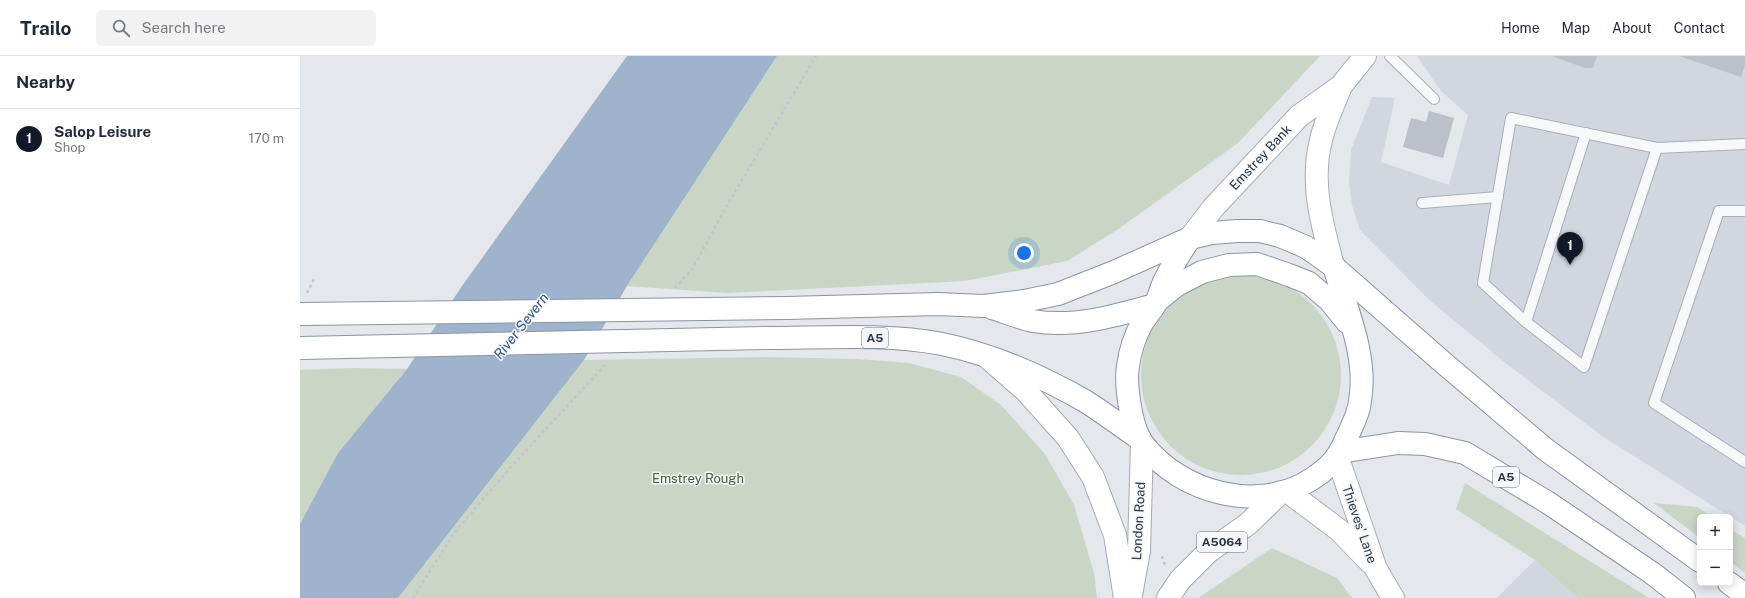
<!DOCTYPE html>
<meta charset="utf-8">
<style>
:root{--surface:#fff;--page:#f2f2f3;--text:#1f2937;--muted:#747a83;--line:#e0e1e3;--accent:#111827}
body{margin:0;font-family:"Public Sans",sans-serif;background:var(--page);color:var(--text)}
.controls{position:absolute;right:12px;bottom:12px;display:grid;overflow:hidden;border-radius:6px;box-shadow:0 2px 10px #0003}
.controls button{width:36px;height:36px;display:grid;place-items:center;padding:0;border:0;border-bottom:1px solid var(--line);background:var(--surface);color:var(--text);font:20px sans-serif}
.you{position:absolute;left:724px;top:197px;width:14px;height:14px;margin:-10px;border:3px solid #fff;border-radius:50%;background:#1a73e8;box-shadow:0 0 0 6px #1a73e833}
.badge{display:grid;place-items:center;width:26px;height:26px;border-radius:50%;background:var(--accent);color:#fff;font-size:13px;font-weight:700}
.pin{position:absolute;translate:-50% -33px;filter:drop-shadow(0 1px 2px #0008)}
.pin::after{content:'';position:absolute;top:21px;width:14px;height:12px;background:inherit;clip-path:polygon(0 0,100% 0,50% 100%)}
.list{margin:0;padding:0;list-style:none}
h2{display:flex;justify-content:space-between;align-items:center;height:52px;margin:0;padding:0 16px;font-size:17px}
h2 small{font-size:13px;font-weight:400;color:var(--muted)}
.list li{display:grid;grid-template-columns:26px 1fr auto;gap:12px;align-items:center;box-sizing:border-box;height:60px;padding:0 16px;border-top:1px solid var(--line)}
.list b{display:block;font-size:15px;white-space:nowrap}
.list p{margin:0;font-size:13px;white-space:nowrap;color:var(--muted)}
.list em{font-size:13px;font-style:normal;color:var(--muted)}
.icon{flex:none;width:22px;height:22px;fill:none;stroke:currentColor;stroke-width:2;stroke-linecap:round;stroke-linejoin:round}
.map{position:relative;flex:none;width:1445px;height:542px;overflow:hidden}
header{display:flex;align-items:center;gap:24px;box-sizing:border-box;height:56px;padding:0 20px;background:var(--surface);border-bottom:1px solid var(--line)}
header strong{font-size:19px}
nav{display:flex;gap:22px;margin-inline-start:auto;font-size:14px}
.search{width:280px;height:36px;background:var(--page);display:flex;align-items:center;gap:10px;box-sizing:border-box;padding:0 14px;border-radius:6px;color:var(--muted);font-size:15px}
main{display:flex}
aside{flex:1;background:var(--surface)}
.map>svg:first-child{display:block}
.built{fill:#d2d6de}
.green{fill:#c9d6c5}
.water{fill:#9fb4cc}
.building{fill:#bbc0ca}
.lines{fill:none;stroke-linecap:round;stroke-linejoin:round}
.lane-casing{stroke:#a9aeb7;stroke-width:12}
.secondary-casing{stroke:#a9aeb7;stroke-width:24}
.primary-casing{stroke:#a3abb8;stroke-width:24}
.highway-casing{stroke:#8b94a3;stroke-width:24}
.path{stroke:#c2c5cb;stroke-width:2.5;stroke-dasharray:3 3;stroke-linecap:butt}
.lane{stroke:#f7f8fa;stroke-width:10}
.secondary{stroke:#fff;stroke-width:22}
.primary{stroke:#fff;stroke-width:22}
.highway{stroke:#fff;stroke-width:22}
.highway-bridge-casing{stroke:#8b94a3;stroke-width:24;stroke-linecap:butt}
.highway-bridge{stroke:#fff;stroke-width:22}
.labels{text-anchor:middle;stroke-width:3;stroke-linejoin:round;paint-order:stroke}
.shield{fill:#f4f6f9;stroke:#676e7b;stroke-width:1}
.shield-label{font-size:12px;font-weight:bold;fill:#2b3445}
.street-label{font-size:13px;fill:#2b3445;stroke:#f4f6f9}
.park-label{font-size:13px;fill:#3f6138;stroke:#f4f6f9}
.water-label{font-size:14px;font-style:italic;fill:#34527a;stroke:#f4f6f9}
</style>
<header>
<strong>Trailo</strong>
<div class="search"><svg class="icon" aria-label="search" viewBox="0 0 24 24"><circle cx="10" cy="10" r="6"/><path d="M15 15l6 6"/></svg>Search here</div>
<nav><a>Home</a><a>Map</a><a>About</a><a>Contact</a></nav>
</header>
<main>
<aside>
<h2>Nearby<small></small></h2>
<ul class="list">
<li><span class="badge">1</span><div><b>Salop Leisure</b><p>Shop</p></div><em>170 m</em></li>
</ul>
</aside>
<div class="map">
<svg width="1445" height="542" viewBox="0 0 1445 542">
<rect width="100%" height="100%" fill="#e4e7ec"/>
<g class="built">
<path d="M1117 0H1445V470L1302 380 1208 309 1129 244 1060 174 1052 149 1049 126 1051 94 1072 41 1095 42 1081 106 1149 129 1168 59 1141 35Z"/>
<path d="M1235 504 1274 539 1279 542H1197Z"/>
</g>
<g class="green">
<path d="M477 0H1020L938 87 817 174 767 205 665 225 427 237 327 230Z"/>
<circle cx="941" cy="319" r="100"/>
<path d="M467 301 557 303 609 307 661 321 701 349 745 398 774 449 794 517 797 542H98L284 304Z"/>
<path d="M53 312 107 313 38 397 0 468V314Z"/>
<path d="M1165 427 1349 542H1279L1274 539 1235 504 1156 453Z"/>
<path d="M1354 447 1397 451 1412 461H1400V482Z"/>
<path d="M1430 473 1445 482V517L1430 505Z"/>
<path d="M972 492 1037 522 1052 542H898Z"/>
</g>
<path class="water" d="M327 0H477L327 230 284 304 98 542H0V468L38 397 107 313 162 230Z"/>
<g class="building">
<path d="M1252 0H1297L1293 12H1285Z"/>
<path d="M1379 0H1445V9L1441 21Z"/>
<path d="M1129 55 1154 62 1143 102 1103 91 1111 62 1126 66Z"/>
</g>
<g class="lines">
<g class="lane-casing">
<g id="lane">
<path d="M1090 0 1134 43"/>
<path d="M1357 92 1284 311 1226 266 1183 227 1211 62 1357 92 1445 88"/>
<path d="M1122 147 1198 141"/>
<path d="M1445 155H1419L1354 347 1445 406"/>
<path d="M1226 266 1286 77"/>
</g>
</g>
<g class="secondary-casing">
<g id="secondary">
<path d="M890 182 913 152 999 60 1041 30 1065 0"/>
<path d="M1033 210C1022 168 1010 127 1021 84 1025 66 1034 48 1041 30"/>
<path d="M1037 400 1076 513 1093 542"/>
<path d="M987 435 1039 474 1070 506"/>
</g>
</g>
<g class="primary-casing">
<g id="primary">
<path d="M687 301 726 335 768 382 793 421 815 479 825 542"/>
<path d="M831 539 839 495 842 387"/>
<path d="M868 542 880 524 908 496 948 468 981 436"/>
</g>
</g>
<g class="highway-casing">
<g id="highway">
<path d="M890 182C881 196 872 209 865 224 861 231 860 238 857 245 853 253 847 259 842 267 835 280 830 295 828 310 825 329 831 372 843 388 881 437 958 458 1012 423 1021 417 1032 409 1038 399 1042 393 1045 385 1048 379 1053 368 1059 357 1060 345 1068 300 1046 253 1034 210"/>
<path d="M857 245 877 229 902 216 929 209 957 208 989 219 1009 227 1030 245 1047 266"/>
<path d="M487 252 638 248 683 250 724 245 758 238 814 216 890 182 912 177 937 175H960L980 180 1006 191 1033 210 1139 303 1245 393 1400 505"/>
<path d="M692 252C705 256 719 262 733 265 774 272 815 260 854 249"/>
<path d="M464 282C522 282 586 277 642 288 692 298 741 320 785 345 804 357 821 370 840 383"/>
<path d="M1040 396 1098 387 1125 388 1165 397 1247 446 1352 517 1384 542"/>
<path d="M1429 527 1445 539"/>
</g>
</g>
<g class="path">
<path d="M375 232 393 212 426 151 516 0"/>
<path d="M7 237 14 223"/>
<path d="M862 500 863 505 866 510"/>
<path d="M113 542 154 477 210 412 307 307"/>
</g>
<use href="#lane" class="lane"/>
<use href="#secondary" class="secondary"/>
<use href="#primary" class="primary"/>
<use href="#highway" class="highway"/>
<g class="highway-bridge-casing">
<g id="highway-bridge">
<path d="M0 258 487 252"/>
<path d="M0 292 464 282"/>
</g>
</g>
<use href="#highway-bridge" class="highway-bridge"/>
</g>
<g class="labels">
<g class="shield">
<rect x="562" y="272" width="26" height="20" rx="3"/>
<rect x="1193" y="411" width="26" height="20" rx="3"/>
<rect x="897" y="476" width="50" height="20" rx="3"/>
</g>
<g class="shield-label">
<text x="575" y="286">A5</text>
<text x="1206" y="425">A5</text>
<text x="922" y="490">A5064</text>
</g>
<g class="street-label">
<text transform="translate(960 101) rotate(-47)" y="5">Emstrey Bank</text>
<text transform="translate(838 465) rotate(-87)" y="5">London Road</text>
<text transform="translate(1060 468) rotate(71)" y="5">Thieves' Lane</text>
</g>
<g class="park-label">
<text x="398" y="427">Emstrey Rough</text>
</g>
<g class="water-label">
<text transform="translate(221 270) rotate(-52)" y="5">River Severn</text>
</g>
</g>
</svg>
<div class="controls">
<button>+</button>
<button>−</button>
</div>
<div class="you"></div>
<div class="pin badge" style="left:1270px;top:209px">1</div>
</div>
</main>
